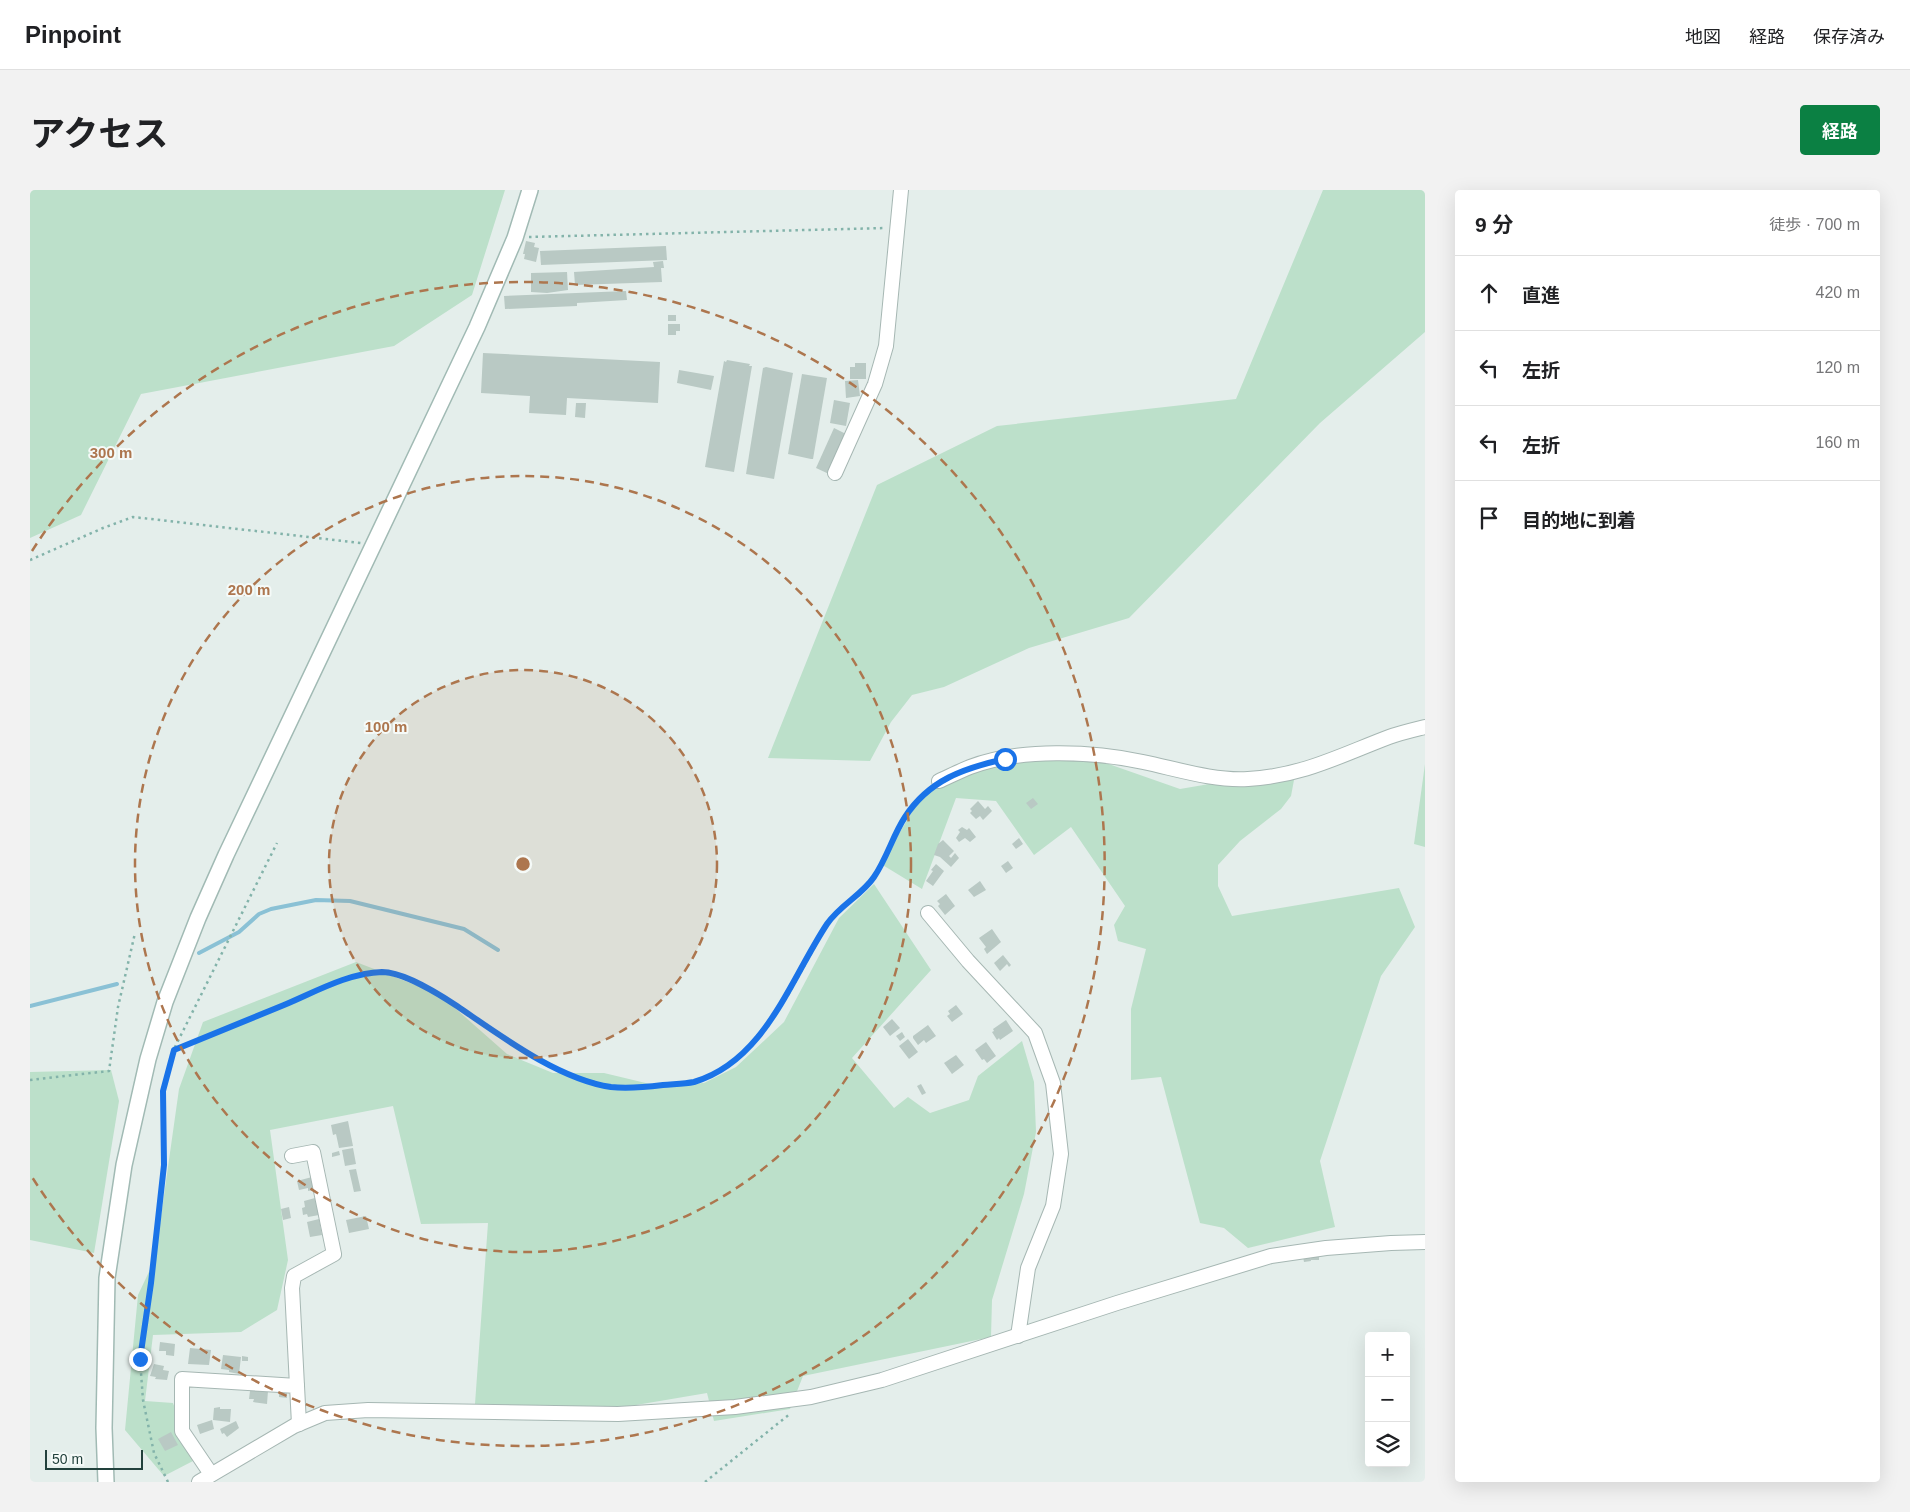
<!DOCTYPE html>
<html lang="ja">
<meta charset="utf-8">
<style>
:root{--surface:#fff;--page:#f2f2f2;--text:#202124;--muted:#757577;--line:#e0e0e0;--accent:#0b8043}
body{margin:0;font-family:Helvetica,"Noto Sans JP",sans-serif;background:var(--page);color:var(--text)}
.controls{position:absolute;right:15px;bottom:15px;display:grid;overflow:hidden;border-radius:5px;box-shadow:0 5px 20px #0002}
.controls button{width:45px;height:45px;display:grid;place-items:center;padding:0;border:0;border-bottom:1px solid var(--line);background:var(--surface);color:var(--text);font:25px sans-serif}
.scale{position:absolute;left:15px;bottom:12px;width:98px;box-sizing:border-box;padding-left:5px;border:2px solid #22413c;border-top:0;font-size:14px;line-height:18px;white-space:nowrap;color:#22413c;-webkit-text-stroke:4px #f5faf8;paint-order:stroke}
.stop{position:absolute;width:15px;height:15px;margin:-11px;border:4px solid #1a73e8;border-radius:50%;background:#fff}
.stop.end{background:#1a73e8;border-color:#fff;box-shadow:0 1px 5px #0008}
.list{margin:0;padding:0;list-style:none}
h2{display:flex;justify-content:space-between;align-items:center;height:65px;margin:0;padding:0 20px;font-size:21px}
h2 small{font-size:16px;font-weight:400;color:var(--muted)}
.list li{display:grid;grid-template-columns:32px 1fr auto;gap:15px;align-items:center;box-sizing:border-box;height:75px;padding:0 20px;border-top:1px solid var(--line)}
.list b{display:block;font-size:19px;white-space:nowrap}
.list em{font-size:16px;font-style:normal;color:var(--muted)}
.icon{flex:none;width:28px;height:28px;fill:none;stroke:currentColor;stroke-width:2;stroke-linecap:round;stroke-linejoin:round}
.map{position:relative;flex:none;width:1395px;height:1292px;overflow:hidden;border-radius:5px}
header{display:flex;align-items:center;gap:30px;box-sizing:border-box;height:70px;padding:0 25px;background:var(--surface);border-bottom:1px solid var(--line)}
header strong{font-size:24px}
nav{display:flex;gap:28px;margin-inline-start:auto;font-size:18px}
.intro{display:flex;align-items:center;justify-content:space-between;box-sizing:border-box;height:120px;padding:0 30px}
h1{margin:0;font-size:35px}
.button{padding:12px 22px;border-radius:5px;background:var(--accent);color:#fff;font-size:18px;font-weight:700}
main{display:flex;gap:30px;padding:0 30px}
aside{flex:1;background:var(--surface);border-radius:5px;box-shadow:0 5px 20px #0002}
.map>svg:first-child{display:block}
.green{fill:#bce0ca}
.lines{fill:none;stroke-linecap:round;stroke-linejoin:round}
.stream{stroke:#8ac1d5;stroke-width:4}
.building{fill:#b9c9c4}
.street-casing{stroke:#a6b7b3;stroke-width:16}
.secondary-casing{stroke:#a1bab4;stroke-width:18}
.path{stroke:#83b3aa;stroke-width:2.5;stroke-dasharray:2.5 4;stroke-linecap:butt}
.street{stroke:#fff;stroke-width:14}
.secondary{stroke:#fff;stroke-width:15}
.route{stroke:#1a73e8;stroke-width:6}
.ring{fill:none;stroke:#ad764e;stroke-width:2.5;stroke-dasharray:9 6}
.centre{fill:#ad764e;stroke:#f5faf8;stroke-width:2.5}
.ring-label{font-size:15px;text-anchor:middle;font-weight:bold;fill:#ad764e;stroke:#f5faf8;stroke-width:4;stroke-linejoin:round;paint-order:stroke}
</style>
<header>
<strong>Pinpoint</strong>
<nav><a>地図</a><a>経路</a><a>保存済み</a></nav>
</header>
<div class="intro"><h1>アクセス</h1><a class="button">経路</a></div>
<main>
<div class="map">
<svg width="1395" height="1292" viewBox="0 0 1395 1292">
<rect width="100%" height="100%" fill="#e4eeeb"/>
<g class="green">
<path d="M0 0H475L442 105 364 156 111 204 51 325 0 348Z"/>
<path d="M1293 0H1395V142L1290 233 1099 428 999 458 914 497 882 505 861 532 840 571 738 568 847 295 967 236 1206 209Z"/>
<path d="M1033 558 1150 599 1249 582 1264 590 1261 606 1251 619 1210 651 1188 675V696L1202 726 1369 698 1385 737 1351 786 1290 971 1305 1037 1218 1058 1194 1038 1170 1033 1131 887 1101 890V819L1116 759 1088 751 1084 735 1095 716 1041 637 1004 665 966 611 926 608 892 699 851 674 892 605 919 587Z"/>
<path d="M1395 574V657L1384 654Z"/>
<path d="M844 694 901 780 822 868 864 918 878 907 900 923 939 910 948 886 992 851 1004 892 1006 942 994 1004 962 1110 961 1147 773 1186 760 1219 684 1231 677 1203 553 1224 445 1214 458 1033 391 1034 363 916 240 940 258 1070 247 1120 211 1142 123 1145 115 1211 143 1213 163 1271 134 1286 95 1240 108 1105 125 1069 149 899 173 832 326 772 409 804 477 864 523 883H574L624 895 674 893 706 877 754 832 809 728Z"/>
<path d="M81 880 89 911 64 1063 0 1050V882Z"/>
</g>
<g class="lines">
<g class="stream">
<path d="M169 763 209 742 229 724 241 719 286 710 320 711 434 739 468 760"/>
<path d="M0 816 87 794"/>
</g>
</g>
<g class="building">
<path d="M496 51 505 53 504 57 509 58 506 72 494 69 495 64H493Z"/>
<path d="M636 56 637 70 511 75 510 61Z"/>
<path d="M633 71 634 78H631L632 92 545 95 544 82 624 77 623 72Z"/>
<path d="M537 82 538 100 517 103 501 102V83Z"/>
<path d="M596 101 597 110 547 113V116L475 119 474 106Z"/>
<rect x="638" y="125" width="8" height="6"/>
<path d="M638 134H650V141H646V145H638Z"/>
<path d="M453 163 630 172 628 213 537 208 536 225 499 223 500 206 451 203Z"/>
<path d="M697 170 720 174 719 176H722L704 282 675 277 694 171 696 172Z"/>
<path d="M825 173H836V189H820V177H825Z"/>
<path d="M736 177 763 183 744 289 716 284 733 178Z"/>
<path d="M649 180 684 186 681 200 647 193Z"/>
<path d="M772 184 797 188 783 269H781L758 264Z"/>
<path d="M828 190 830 206 816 208 815 191Z"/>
<path d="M804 210 820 213 816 236 800 233Z"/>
<path d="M546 213H556L555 228 545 227Z"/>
<path d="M804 238 816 244 799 284 786 278Z"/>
<path d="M1003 608 1008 614 1001 619 996 613Z"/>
<path d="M948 611 955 619 958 616 962 621 953 630 950 626 946 629 940 623 942 621 940 619Z"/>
<path d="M932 637 937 640 939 638 946 647 940 652 935 648 929 652 926 648 930 642 928 640Z"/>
<path d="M989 648 993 654 986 659 982 654Z"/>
<path d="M913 650 924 661 919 666 921 668 925 663 929 668 921 677 910 667 904 665 908 654Z"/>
<path d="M978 671 983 678 976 683 971 676Z"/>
<path d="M906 674 914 681 903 696 896 691 903 681 901 680Z"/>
<path d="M950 691 956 700 944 707 938 700Z"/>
<path d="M916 704 925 716 915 725 908 716 910 714 907 711Z"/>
<path d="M962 739 971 752 957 764 954 759 956 757 949 748Z"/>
<path d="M973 765 981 775 979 777 977 774 970 781 964 773Z"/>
<path d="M926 815 933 824 922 832 917 826 920 824 918 821Z"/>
<path d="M862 829 870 838 860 846 853 837Z"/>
<path d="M976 830 983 841 970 850 969 848 967 850 962 842 964 841 963 839Z"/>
<path d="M898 835 906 846 896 853 894 850 888 855 883 848V846Z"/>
<path d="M872 842 875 847 870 851 866 846Z"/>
<path d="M878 849 888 862 879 869 869 856Z"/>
<path d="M956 852 966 866 957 873 954 869 952 870 945 860Z"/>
<path d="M926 865 934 875 922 884 914 873Z"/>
<path d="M891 894 896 903 892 905 887 896Z"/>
<path d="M318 931 323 956 309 958 306 944 303 945 301 935Z"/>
<path d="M323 958 326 974 315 976 312 960Z"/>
<path d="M309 961 310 965 302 967V963Z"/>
<path d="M326 979 331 1001 324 1002 319 980Z"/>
<path d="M282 987 284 997 283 998V1000L278 1001V998L269 1000 267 991Z"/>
<path d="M285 1008 289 1025 278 1027 277 1024 273 1025 272 1018 275 1017 274 1011Z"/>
<path d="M259 1017 261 1028 253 1030 251 1019Z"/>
<path d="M336 1026 339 1039 319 1043 316 1030Z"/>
<path d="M289 1029 292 1045 280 1047 277 1032Z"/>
<path d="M1280 1066 1281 1071 1274 1072 1273 1067Z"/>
<path d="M1281 1066H1289V1070H1280Z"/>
<path d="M130 1152 145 1154 144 1166 136 1165V1161H129Z"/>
<path d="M160 1158 181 1160 179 1175 158 1174Z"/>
<path d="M193 1165 211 1167 209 1184 199 1182V1180L191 1179Z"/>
<path d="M212 1166 218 1167V1171H212Z"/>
<path d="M124 1174 134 1176 133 1180 139 1181 137 1190 125 1189 126 1187 120 1186Z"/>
<path d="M222 1199 238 1201 237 1214 223 1212 224 1209H219L220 1201Z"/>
<path d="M249 1202H257V1208L249 1207Z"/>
<path d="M190 1217V1219H201L200 1232 183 1230 184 1218Z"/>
<path d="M182 1230 184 1239 170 1244 167 1235Z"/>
<path d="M206 1231 209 1238 197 1247 194 1243 192 1244 190 1239Z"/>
<path d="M141 1242 148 1255 135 1261 128 1249Z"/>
</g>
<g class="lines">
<g class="street-casing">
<g id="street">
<path d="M805 283 845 194 856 156 871 0"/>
<path d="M909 591C920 586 930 581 940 577 990 558 1062 561 1113 572 1147 579 1183 591 1218 589 1272 586 1309 566 1359 547 1370 543 1383 540 1395 537"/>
<path d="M898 723 938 771 1005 843 1023 893 1031 964 1023 1016 998 1078 988 1146"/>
<path d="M262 966 283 962 304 1064 264 1086 262 1098 267 1196"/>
<path d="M181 1284 152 1241V1189L267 1196 269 1234"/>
<path d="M169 1292 264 1236 295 1223 338 1220 588 1224 705 1217 781 1207 852 1190 1087 1113 1241 1066 1296 1058 1361 1053 1395 1052"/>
</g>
</g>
<g class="secondary-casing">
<path id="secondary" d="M76 1292 74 1238 77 1088 94 975 118 869 135 812 168 728 196 665 447 137 485 48 500 0"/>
</g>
<g class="path">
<path d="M499 47 856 38"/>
<path d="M0 370 73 338 103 327 331 353"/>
<path d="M144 859 191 842 319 787 353 782 366 785 407 802 487 857 543 886 582 897H621L662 892 691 881 717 859 757 807 798 733 812 718 838 696 850 679 874 627 900 599"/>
<path d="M0 890 79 881 88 817 105 743"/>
<path d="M138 1292 124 1263 113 1210 110 1169 121 1093 134 975 133 901 144 859 247 653"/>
<path d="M675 1292 761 1223"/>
</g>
<use href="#street" class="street"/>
<use href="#secondary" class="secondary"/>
</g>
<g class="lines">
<path class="route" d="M110 1169 121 1093 134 975 133 901 144 860C181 845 218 830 254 815 285 802 318 783 352 782 373 782 409 804 427 816 471 846 528 889 581 897 597 899 617 897 633 895 643 894 654 894 664 892 735 871 760 790 797 734 810 715 832 705 844 687 857 668 863 645 875 627 899 590 934 578 975 569"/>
</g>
<circle cx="493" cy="674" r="194" fill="#ad764e" fill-opacity=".12"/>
<g class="ring">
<circle cx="493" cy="674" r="194"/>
<circle cx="493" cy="674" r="388"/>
<path d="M2 361A582 582 0 1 1 2 987"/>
</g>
<circle cx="493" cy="674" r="8" class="centre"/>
<g class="ring-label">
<text x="81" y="268">300 m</text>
<text x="219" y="405">200 m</text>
<text x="356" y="542">100 m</text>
</g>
</svg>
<div class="controls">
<button>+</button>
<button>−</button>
<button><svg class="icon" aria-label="layers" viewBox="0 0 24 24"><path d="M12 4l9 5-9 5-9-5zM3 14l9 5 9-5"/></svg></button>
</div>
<div class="scale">50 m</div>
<div class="stop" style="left:975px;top:569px"></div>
<div class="stop end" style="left:110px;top:1169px"></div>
</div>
<aside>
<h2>9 分<small>徒歩 · 700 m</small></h2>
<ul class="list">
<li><svg class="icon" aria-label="ahead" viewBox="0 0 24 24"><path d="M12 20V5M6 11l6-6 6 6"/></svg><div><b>直進</b></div><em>420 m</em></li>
<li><svg class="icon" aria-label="left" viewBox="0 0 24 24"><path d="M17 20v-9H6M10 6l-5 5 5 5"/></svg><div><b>左折</b></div><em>120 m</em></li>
<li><svg class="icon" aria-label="left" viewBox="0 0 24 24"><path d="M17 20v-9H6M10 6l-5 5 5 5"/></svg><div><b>左折</b></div><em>160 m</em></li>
<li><svg class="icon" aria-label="arrive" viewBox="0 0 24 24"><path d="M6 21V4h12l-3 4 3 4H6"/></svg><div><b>目的地に到着</b></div></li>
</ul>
</aside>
</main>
